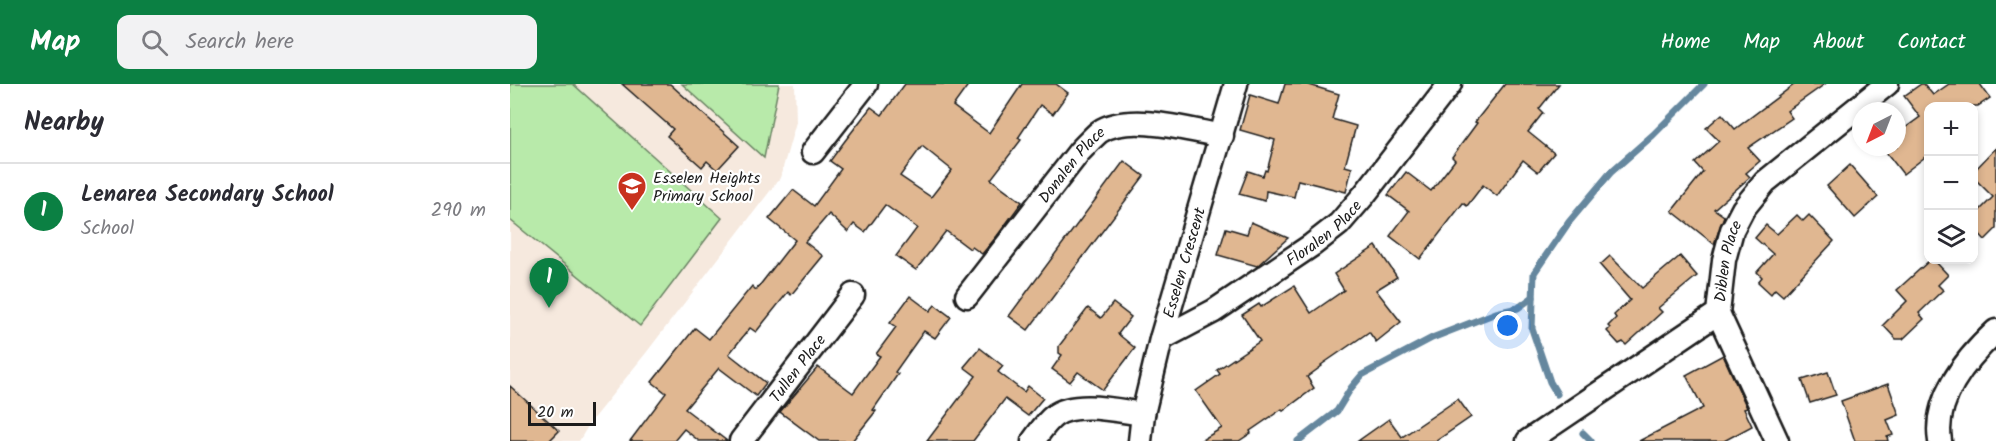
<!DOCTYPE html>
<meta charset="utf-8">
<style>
:root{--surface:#fff;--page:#f2f2f3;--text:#2b2b33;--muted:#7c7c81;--line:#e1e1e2;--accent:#0b8043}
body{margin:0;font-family:Kalam,sans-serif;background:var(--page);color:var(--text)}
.controls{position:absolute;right:18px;top:18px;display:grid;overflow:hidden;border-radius:12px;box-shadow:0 3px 9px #0003}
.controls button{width:54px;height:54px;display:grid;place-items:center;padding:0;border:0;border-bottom:2px solid var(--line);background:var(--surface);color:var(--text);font:30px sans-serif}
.compass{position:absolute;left:1342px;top:18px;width:54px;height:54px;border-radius:50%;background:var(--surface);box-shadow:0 3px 9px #0003;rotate:222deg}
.scale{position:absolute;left:18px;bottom:15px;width:68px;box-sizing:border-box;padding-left:6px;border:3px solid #1c1c1c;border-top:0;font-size:16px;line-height:21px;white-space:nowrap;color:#1c1c1c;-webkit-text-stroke:4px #fff;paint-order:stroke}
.you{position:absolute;left:998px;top:242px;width:21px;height:21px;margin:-15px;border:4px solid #fff;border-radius:50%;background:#1a73e8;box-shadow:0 0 0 9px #1a73e833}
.badge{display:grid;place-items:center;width:39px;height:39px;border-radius:50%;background:var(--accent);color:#fff;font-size:20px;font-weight:700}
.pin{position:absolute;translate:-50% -50px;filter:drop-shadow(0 2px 3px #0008)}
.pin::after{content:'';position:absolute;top:32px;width:21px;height:18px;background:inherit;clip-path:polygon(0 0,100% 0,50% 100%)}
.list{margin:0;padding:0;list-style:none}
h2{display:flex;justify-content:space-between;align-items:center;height:78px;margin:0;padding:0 24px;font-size:26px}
h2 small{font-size:20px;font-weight:400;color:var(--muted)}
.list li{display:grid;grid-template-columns:39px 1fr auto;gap:18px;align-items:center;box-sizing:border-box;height:96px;padding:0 24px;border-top:2px solid var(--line)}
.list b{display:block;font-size:22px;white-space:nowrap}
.list p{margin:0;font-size:20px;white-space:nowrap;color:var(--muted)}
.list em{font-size:20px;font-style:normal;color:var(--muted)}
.icon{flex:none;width:33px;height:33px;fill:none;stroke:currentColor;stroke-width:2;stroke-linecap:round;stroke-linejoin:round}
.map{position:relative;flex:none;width:1486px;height:357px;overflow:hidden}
header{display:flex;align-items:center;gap:36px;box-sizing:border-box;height:84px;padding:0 30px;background:var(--accent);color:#fff}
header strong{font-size:28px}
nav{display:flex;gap:33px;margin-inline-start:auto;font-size:21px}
.search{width:420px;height:54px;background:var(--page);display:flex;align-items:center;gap:15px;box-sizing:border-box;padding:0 21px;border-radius:12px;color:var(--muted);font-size:22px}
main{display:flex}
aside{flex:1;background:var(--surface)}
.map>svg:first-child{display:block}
.built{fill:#f6e9de}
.green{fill:#b8eaaa;stroke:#6a8363;stroke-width:1.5}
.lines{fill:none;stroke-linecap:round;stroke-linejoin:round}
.stream{stroke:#65879e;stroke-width:7}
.building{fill:#e0b791;stroke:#1c1c1c;stroke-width:1.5;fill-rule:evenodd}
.street-casing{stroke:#1c1c1c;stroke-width:27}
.street{stroke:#fff;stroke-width:22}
.labels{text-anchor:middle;stroke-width:4.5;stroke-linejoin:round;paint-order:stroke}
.street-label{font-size:16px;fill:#1c1c1c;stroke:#fff}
.poi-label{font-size:16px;fill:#1c1c1c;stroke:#fff;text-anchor:start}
</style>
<header>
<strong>Map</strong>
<div class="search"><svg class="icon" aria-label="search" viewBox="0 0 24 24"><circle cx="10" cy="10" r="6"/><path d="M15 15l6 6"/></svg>Search here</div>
<nav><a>Home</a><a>Map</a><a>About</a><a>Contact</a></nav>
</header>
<main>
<aside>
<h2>Nearby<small></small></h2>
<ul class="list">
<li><span class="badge">1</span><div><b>Lenarea Secondary School</b><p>School</p></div><em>290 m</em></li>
</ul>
</aside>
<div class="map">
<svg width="1486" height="357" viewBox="0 0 1486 357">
<rect width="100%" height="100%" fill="#fff"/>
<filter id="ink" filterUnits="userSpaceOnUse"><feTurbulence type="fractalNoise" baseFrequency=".0167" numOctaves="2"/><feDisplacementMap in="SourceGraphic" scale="12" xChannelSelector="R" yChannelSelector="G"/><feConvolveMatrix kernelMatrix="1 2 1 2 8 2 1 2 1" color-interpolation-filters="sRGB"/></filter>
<g filter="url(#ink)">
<path class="built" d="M0 0H285L286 38 270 94 136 269 81 337 69 357H0Z"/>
<g class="green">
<path d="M0 0H63L212 134 130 242 0 136Z"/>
<path d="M172 0H269L254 74Z"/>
</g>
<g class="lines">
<g class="stream">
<path d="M1047 310 1040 298 1022 245 1024 189 1059 138 1101 88 1143 51 1194 0"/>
<path d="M1073 349 1081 357"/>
<path d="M788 357 827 327 841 304 852 291 922 254 986 229 1008 224 1023 213"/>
</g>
</g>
<g class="building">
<path d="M112 0H160L229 62 207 86 197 77 192 83 157 52 163 45Z"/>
<path d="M395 0H459L443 22 479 49 512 0H546L558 9 543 30 530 21 508 54 511 56 481 95 512 118 487 152 472 170 462 163 460 165 436 147 406 186 386 172 407 144 375 121 355 148 344 140 338 148 319 130 295 158 313 172 281 211 278 208 246 248 240 244 219 270 256 299 246 312 209 284 175 325 217 357H189L174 345 164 357H120L156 309 142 298 185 244 199 255 242 202 246 206 285 156 259 135 283 106 304 122 331 85 320 77 334 58 361 23 372 31ZM412 62 442 86 421 113 390 92Z"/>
<path d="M775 0H796L829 10 822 35 846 42 835 82 842 84 836 108 788 96 784 113 756 107 755 117 729 110 738 87 753 92 755 86 757 87 765 56 730 46 740 11 769 20Z"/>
<path d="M995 0H1049L1029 25 1033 29 1018 48 1044 69 1028 88 1013 76 987 112 973 101 957 122 953 119 910 175 880 152 899 127 878 111 896 88 921 107 945 76 942 73 967 39 965 38Z"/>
<path d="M1285 0H1315L1277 27 1282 34 1238 64 1250 77 1236 89 1240 93 1204 125 1214 132 1204 160 1162 127 1193 88 1185 79 1209 57 1196 44 1212 30 1225 45Z"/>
<path d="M1411 0H1414L1423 11 1439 0H1470L1480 14 1468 22H1419V70L1393 90 1372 63H1387V50L1410 33 1394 12Z"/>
<path d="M1486 64V145L1475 156 1464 144V132L1483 113 1464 94V87Z"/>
<path d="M614 77 634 92 518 246 499 232Z"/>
<path d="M1340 81 1368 113 1345 134 1317 102Z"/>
<path d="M1287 131 1293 137 1299 131 1324 157 1273 212 1265 205 1261 210 1248 198 1252 193 1247 188 1263 170 1245 154 1256 141 1267 150Z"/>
<path d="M741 138 778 154 747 182 708 171 716 144 737 150Z"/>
<path d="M866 162 887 193 866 206 891 238 866 258 859 248 811 281 812 282 797 293 804 304 773 327 772 325 740 347 741 349 729 357H690L712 344 686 307 710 290 707 286 750 257 732 231 749 220 751 223 784 202 801 229 834 206 824 190Z"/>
<path d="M1100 172 1132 204 1170 172 1187 192 1148 224 1152 228 1116 261 1113 258 1109 260 1097 247 1100 244 1098 242 1106 234 1104 231 1120 216 1090 181Z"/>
<path d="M1420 176H1424L1438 191 1428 201 1433 206 1409 229 1414 235 1393 255H1386L1373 241 1397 217 1387 206Z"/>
<path d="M400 212 420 227 425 221 441 233 425 254 414 247 385 288 388 290 363 326 366 327 342 357H309L270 328 308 283 343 309 370 272 366 270 386 243 380 239Z"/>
<path d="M603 219 621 233 608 250 625 264 593 306 568 288 560 298 542 285 552 271 549 269V262L578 224 591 234Z"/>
<path d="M470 264 493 282 488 288 514 308 518 302 533 314 518 332 495 315 463 357H417L466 292 454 283Z"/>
<path d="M1213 271 1237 324 1234 325 1242 342 1214 357H1129L1193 324 1176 291Z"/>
<path d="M1318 288 1326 311 1300 319 1292 296Z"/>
<path d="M1378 300 1389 331 1377 336 1383 351 1377 353 1378 357H1345L1331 317Z"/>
<path d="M0 302 49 347 39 357H0Z"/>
<path d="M948 315 961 333 926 357H848L879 335 892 353Z"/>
</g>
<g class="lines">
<g class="street-casing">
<g id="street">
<path d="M303 68 356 0"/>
<path id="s1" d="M457 212 569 68C576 61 582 54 589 48 618 28 679 46 712 52"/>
<path d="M1208 229 1267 357"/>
<path id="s2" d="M651 255 704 227 802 161 829 140 854 111 940 0"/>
<path id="s3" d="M231 357 343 211"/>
<path d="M523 357C529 349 536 338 544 332 565 316 609 327 633 330"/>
<path id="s4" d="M630 357 633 330 651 255 726 0"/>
<path id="s5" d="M1018 357 1208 229 1214 176 1222 146 1233 125 1255 98 1377 0"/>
<path d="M1430 357C1423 314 1457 274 1486 247"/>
</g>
</g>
<use href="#street" class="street"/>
</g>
</g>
<defs>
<g id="school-pin" transform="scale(1.5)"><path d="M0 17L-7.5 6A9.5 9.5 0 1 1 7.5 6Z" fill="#c8321e" stroke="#fff"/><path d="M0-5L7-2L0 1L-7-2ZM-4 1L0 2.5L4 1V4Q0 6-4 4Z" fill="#fff"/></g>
</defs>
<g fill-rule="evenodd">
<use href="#school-pin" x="122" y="102"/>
</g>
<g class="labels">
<g class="street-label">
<text dy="6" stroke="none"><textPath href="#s1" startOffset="168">Donalen Place</textPath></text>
<text dy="6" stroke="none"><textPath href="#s2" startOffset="195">Floralen Place</textPath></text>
<text dy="6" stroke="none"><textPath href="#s4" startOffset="184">Esselen Crescent</textPath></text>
<text dy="6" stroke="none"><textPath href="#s5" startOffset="282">Diblen Place</textPath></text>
<text dy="6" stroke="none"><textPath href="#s3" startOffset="92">Tullen Place</textPath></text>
</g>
<g class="poi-label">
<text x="143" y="99">Esselen Heights<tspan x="143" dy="18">Primary School</tspan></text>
</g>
</g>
</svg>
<div class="controls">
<button>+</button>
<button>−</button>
<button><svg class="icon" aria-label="layers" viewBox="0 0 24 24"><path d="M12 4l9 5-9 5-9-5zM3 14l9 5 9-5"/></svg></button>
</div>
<svg class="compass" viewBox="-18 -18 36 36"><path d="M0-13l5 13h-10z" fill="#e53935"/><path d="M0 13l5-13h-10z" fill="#7c7c81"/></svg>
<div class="scale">20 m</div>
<div class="you"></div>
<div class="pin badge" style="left:39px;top:224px">1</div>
</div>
</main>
